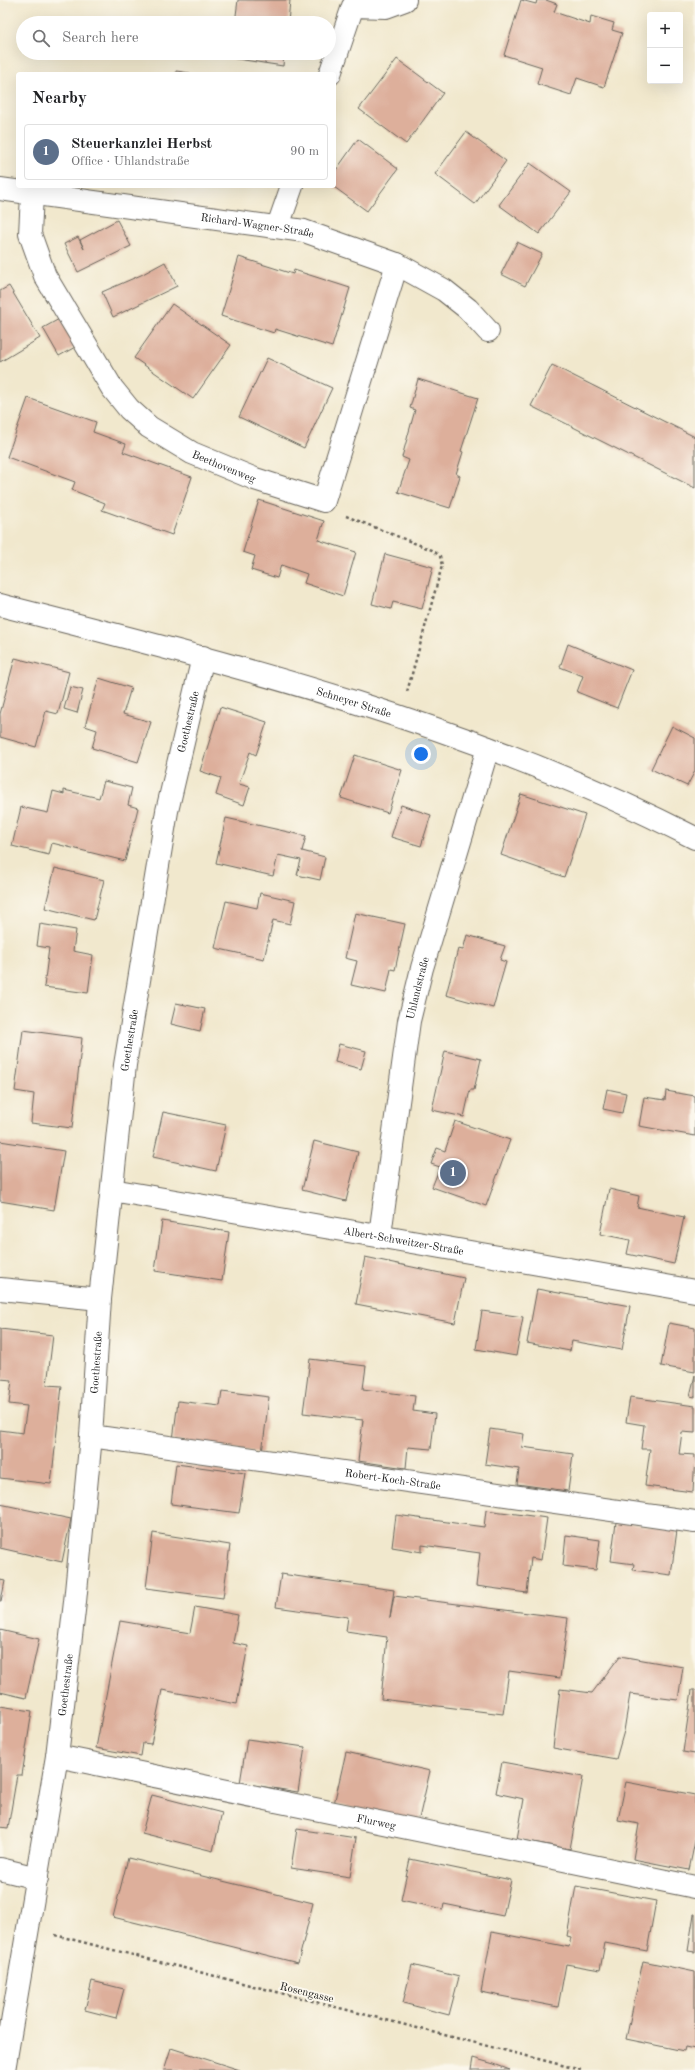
<!DOCTYPE html>
<meta charset="utf-8">
<style>
:root{--surface:#fff;--page:#f2f2f2;--text:#202124;--muted:#757577;--line:#e0e0e0;--accent:#b5179e}
body{margin:0;font-family:"Old Standard TT",serif;background:var(--page);color:var(--text)}
.controls{position:absolute;right:12px;top:12px;display:grid;overflow:hidden;border-radius:4px;box-shadow:0 4px 16px #0002}
.controls button{width:36px;height:36px;display:grid;place-items:center;padding:0;border:0;border-bottom:1px solid var(--line);background:var(--surface);color:var(--text);font:20px sans-serif}
.you{position:absolute;left:421px;top:754px;width:14px;height:14px;margin:-10px;border:3px solid #fff;border-radius:50%;background:#1a73e8;box-shadow:0 0 0 6px #1a73e833}
.badge{display:grid;place-items:center;width:26px;height:26px;border-radius:50%;background:var(--accent);color:#fff;font-size:13px;font-weight:700}
.pin{position:absolute;translate:-50% -50%;border:2px solid #fff;box-shadow:0 1px 4px #0006}
.list{margin:0;padding:0;list-style:none}
h2{display:flex;justify-content:space-between;align-items:center;height:52px;margin:0;padding:0 16px;font-size:17px}
h2 small{font-size:13px;font-weight:400;color:var(--muted)}
.list li{display:grid;grid-template-columns:26px 1fr auto;gap:12px;align-items:center;box-sizing:border-box;height:56px;margin:0 8px 8px;padding:0 8px;border:1px solid var(--line);border-radius:4px}
.list b{display:block;font-size:15px;white-space:nowrap}
.list p{margin:0;font-size:13px;white-space:nowrap;color:var(--muted)}
.list em{font-size:13px;font-style:normal;color:var(--muted)}
.icon{flex:none;width:22px;height:22px;fill:none;stroke:currentColor;stroke-width:2;stroke-linecap:round;stroke-linejoin:round}
.map{position:relative;flex:none;width:695px;height:2070px;overflow:hidden}
.search{position:absolute;background:var(--surface);box-shadow:0 4px 16px #0002;left:16px;top:16px;width:320px;height:44px;display:flex;align-items:center;gap:10px;box-sizing:border-box;padding:0 14px;border-radius:22px;color:var(--muted);font-size:15px}
.panel{position:absolute;background:var(--surface);box-shadow:0 4px 16px #0002;left:16px;top:72px;width:320px;height:116px;border-radius:4px}
.map>svg:first-child{display:block}
.building{fill:#ddaf9b}
.lines{fill:none;stroke-linecap:round;stroke-linejoin:round}
.minor-casing{stroke:#67635a;stroke-width:24}
.tertiary-casing{stroke:#67635a;stroke-width:24}
.path{stroke:#67635a;stroke-width:2.5;stroke-dasharray:3 3;stroke-linecap:butt}
.minor{stroke:#fff;stroke-width:22}
.tertiary{stroke:#fff;stroke-width:22}
.labels{text-anchor:middle;stroke-width:4;stroke-linejoin:round;paint-order:stroke}
.street-label{font-size:11px;fill:#1c1c1c;stroke:#fbf7ec}
</style>
<div class="map">
<svg width="695" height="2070" viewBox="0 0 695 2070">
<rect width="100%" height="100%" fill="#fbf7ec"/>
<filter id="ink" filterUnits="userSpaceOnUse"><feTurbulence type="fractalNoise" baseFrequency=".025" numOctaves="2"/><feDisplacementMap in="SourceGraphic" scale="8" xChannelSelector="R" yChannelSelector="G"/><feConvolveMatrix kernelMatrix="1 2 1 2 8 2 1 2 1" color-interpolation-filters="sRGB"/></filter>
<filter id="wash" filterUnits="userSpaceOnUse"><feTurbulence type="fractalNoise" baseFrequency=".012" numOctaves="4" result="noise"/><feDisplacementMap in="SourceGraphic" scale="16" xChannelSelector="R" yChannelSelector="G"/><feGaussianBlur stdDeviation="0.9" result="paint"/><feColorMatrix in="noise" values="0 0 0 0 0 0 0 0 0 0 0 0 0 0 0 0 0 1.4 0 .05"/><feComposite in="paint" operator="in"/></filter>
<g filter="url(#wash)">
<rect width="100%" height="100%" fill="#f1e8cd"/>
<g id="blocks">
<g class="building">
<path d="M238 0H290L288 23H235Z"/>
<path d="M521 0 536 4 537 0H546L557 4 554 12 590 24 591 16 614 23 612 30 622 33 604 87 577 78 571 95 537 84 542 67 504 55Z"/>
<path d="M232 53H284L283 66 231 58Z"/>
<path d="M397 59 443 93 406 144 359 109Z"/>
<path d="M176 71 190 73V74H176Z"/>
<path d="M466 132 506 161 475 204 435 174Z"/>
<path d="M358 139 398 169 367 211 334 187V173Z"/>
<path d="M530 163 571 192 539 234 499 205Z"/>
<path d="M117 220 131 246 78 272 64 244 78 237 84 249 80 240Z"/>
<path d="M517 242 542 254 525 286 501 274Z"/>
<path d="M239 257 293 274 294 270 350 288 332 347 275 329 274 333 221 316Z"/>
<path d="M165 262 177 286 113 317 102 292 141 275Z"/>
<path d="M9 286 40 338 0 362V291Z"/>
<path d="M172 304 231 345 193 399 134 358Z"/>
<path d="M61 318 77 346 59 356 43 328Z"/>
<path d="M267 358 332 388 304 448 239 417Z"/>
<path d="M552 365 695 437V488L531 406Z"/>
<path d="M418 379 478 398 461 451 463 452 456 474 460 476 450 508 398 492 409 460 402 457 415 410 410 408Z"/>
<path d="M28 398 96 422 93 432 126 444 123 452 192 477 172 535 102 510 105 503 72 490 75 482 7 457Z"/>
<path d="M259 500 324 521 318 540 356 552 343 596 304 583 307 574 281 565 277 578 251 570 255 556 243 552Z"/>
<path d="M385 554 433 567 422 609 393 602 391 609 372 604Z"/>
<path d="M568 644 632 670 617 708 577 692 583 676 560 667Z"/>
<path d="M15 658 69 672 58 714 46 711 36 747 0 737V714Z"/>
<path d="M99 678 131 688 123 714 151 722 138 762 92 748 97 730 85 726Z"/>
<path d="M70 687 83 690 77 713 64 709Z"/>
<path d="M220 707 267 722 256 755 250 752 239 784 250 787 244 805 216 795 221 778 200 771Z"/>
<path d="M672 726 695 738V771L687 786 651 769Z"/>
<path d="M355 755 402 770 388 813 341 798Z"/>
<path d="M104 781 132 788 128 805 138 808 125 861 52 843 49 855 12 846 21 807 48 813 53 791 64 794V790L99 798Z"/>
<path d="M521 794 585 815 564 877 501 855Z"/>
<path d="M401 805 431 815 421 846 391 837Z"/>
<path d="M226 818 306 836 302 851 325 857 320 880 297 875 301 860 278 855 273 876 216 863Z"/>
<path d="M55 868 104 880 94 920 45 908Z"/>
<path d="M260 893 295 901 290 924 273 920 264 959 215 948 226 901 257 908Z"/>
<path d="M355 913 405 924 395 970 391 969 386 993 351 985 357 961 345 958Z"/>
<path d="M40 924 76 930 73 951 93 955 88 993 44 987 49 948 37 946Z"/>
<path d="M467 935 505 946 500 960 506 962 493 1008 446 995 458 949 463 950Z"/>
<path d="M176 1003 205 1009 200 1031 171 1024Z"/>
<path d="M23 1030 82 1038 72 1128 31 1123 34 1094 15 1091Z"/>
<path d="M339 1044 366 1051 361 1069 335 1062Z"/>
<path d="M445 1051 481 1059 474 1090H470L464 1117 432 1110Z"/>
<path d="M607 1089 626 1093 622 1113 603 1109Z"/>
<path d="M666 1091 695 1096V1136L639 1126 644 1097 665 1100Z"/>
<path d="M163 1112 226 1125 216 1171 153 1157Z"/>
<path d="M455 1121 510 1140 486 1206 432 1187 440 1167 431 1164 437 1148 445 1151Z"/>
<path d="M0 1141 64 1151 54 1210 0 1201Z"/>
<path d="M314 1141 358 1152 346 1201 302 1190Z"/>
<path d="M609 1189 639 1196 637 1207 684 1217 674 1264 627 1254 630 1240 600 1234Z"/>
<path d="M162 1221 229 1232 222 1281 155 1271Z"/>
<path d="M365 1257 464 1278 455 1323 356 1304Z"/>
<path d="M537 1289 630 1306 622 1350 572 1341 570 1351 527 1343Z"/>
<path d="M482 1311 523 1317 516 1356 476 1349Z"/>
<path d="M669 1323 695 1328V1372L661 1366Z"/>
<path d="M0 1329 53 1335 47 1385 62 1386 51 1484 0 1478V1430L23 1433 27 1406 9 1404 12 1380 0 1379Z"/>
<path d="M310 1359 366 1366 363 1389 415 1396 413 1411 435 1414 431 1449 408 1447 406 1468 358 1461 363 1420 303 1413Z"/>
<path d="M695 1375V1397L690 1396Z"/>
<path d="M222 1391 269 1397 262 1453 173 1440 178 1401 220 1406Z"/>
<path d="M630 1397 695 1406V1433L682 1432 679 1454 695 1455 693 1492 645 1486 650 1449H641L644 1425 626 1422Z"/>
<path d="M490 1429 524 1434 522 1447 573 1454 568 1491 517 1484 519 1469 485 1464Z"/>
<path d="M176 1464 245 1473 239 1513 171 1504Z"/>
<path d="M0 1504 71 1519 62 1562 0 1548Z"/>
<path d="M486 1510 547 1518 541 1560 531 1558 527 1593 476 1586 480 1553 422 1545V1552L392 1547 396 1515 484 1527Z"/>
<path d="M616 1522 677 1530 671 1575 633 1570 634 1564 611 1561Z"/>
<path d="M153 1533 230 1545 223 1598 146 1588Z"/>
<path d="M566 1535 600 1540 596 1570 563 1566Z"/>
<path d="M281 1574 394 1590 390 1618 394 1596 568 1618 560 1678 509 1671 503 1714 381 1699 387 1637 346 1631 348 1617 276 1607Z"/>
<path d="M0 1580 5 1581 1 1601H0Z"/>
<path d="M195 1607 238 1615 233 1643 248 1646 237 1704 162 1690 151 1744 143 1743 141 1756 96 1748 120 1621 190 1633Z"/>
<path d="M0 1630 39 1639 26 1698 0 1692Z"/>
<path d="M620 1656 683 1667 678 1700 630 1694 624 1731 616 1759 553 1748 560 1689 592 1693Z"/>
<path d="M692 1690H695V1754L683 1752Z"/>
<path d="M0 1706 32 1711 22 1775H17L8 1828 0 1827Z"/>
<path d="M247 1739 305 1747 298 1792 240 1783Z"/>
<path d="M346 1752 430 1771 418 1823 334 1804Z"/>
<path d="M502 1762 583 1777 570 1849 517 1839 524 1799 496 1793Z"/>
<path d="M626 1782 695 1795V1841L689 1870 633 1859 639 1824 618 1820Z"/>
<path d="M152 1795 222 1813 213 1851 142 1833Z"/>
<path d="M297 1829 356 1838 350 1877 291 1868Z"/>
<path d="M128 1858 313 1903 298 1963 113 1917Z"/>
<path d="M410 1859 511 1880 503 1916 444 1904 443 1909 401 1900Z"/>
<path d="M576 1886 656 1901 647 1951 605 1943 600 1970 566 1964 558 2007 481 1992 492 1932 569 1947 571 1937 567 1936Z"/>
<path d="M694 1914H695V1952L688 1951Z"/>
<path d="M643 1961 695 1972V2049L685 2047 684 2051 626 2039Z"/>
<path d="M412 1965 459 1977 449 2015 403 2003Z"/>
<path d="M92 1981 124 1989 116 2018 85 2010Z"/>
<path d="M171 2048 240 2070H164Z"/>
<path d="M473 2058 494 2064 510 2070H471Z"/>
</g>
</g>
</g>
<g filter="url(#ink)">
<use href="#blocks" fill-opacity="0" stroke="#67635a" stroke-width="1"/>
<g class="lines">
<g class="minor-casing">
<g id="minor">
<path d="M330 74 353 6 386 7 405 0"/>
<path id="s1" d="M0 189 304 231 397 264 444 290 468 309 488 331"/>
<path id="s2" d="M32 194 30 234 45 276 112 388 129 409 149 427 192 453 255 479 324 501 397 264"/>
<path d="M278 226 292 186"/>
<path id="s3" d="M112 1190 695 1291"/>
<path id="s4" d="M380 1235 409 1021 422 968 488 748"/>
<path d="M0 1289 100 1299"/>
<path id="s5" d="M91 1436 695 1522"/>
<path id="s6" d="M57 1756 695 1887"/>
<path d="M0 1869 37 1878"/>
<path id="s7" d="M4 2070 57 1756 75 1602 91 1436 100 1299 125 1065 167 811 203 657"/>
</g>
</g>
<g class="tertiary-casing">
<g id="tertiary">
<path id="s8" d="M0 605C236 665 477 726 695 838"/>
</g>
</g>
<g class="path">
<path d="M346 516 432 550 440 556 442 566 407 692"/>
<path d="M55 1935 581 2070"/>
</g>
<use href="#minor" class="minor"/>
<use href="#tertiary" class="tertiary"/>
</g>
</g>
<g class="labels">
<g class="street-label">
<text dy="4" stroke="none"><textPath href="#s1" startOffset="260">Richard-Wagner-Straße</textPath></text>
<text dy="4" stroke="none"><textPath href="#s2" startOffset="354">Beethovenweg</textPath></text>
<text dy="4" stroke="none"><textPath href="#s8" startOffset="367">Schneyer Straße</textPath></text>
<text dy="4" stroke="none"><textPath href="#s7" startOffset="1362">Goethestraße</textPath></text>
<text dy="4" stroke="none"><textPath href="#s4" startOffset="250">Uhlandstraße</textPath></text>
<text dy="4" stroke="none"><textPath href="#s7" startOffset="1038">Goethestraße</textPath></text>
<text dy="4" stroke="none"><textPath href="#s3" startOffset="296">Albert-Schweitzer-Straße</textPath></text>
<text dy="4" stroke="none"><textPath href="#s7" startOffset="714">Goethestraße</textPath></text>
<text dy="4" stroke="none"><textPath href="#s5" startOffset="305">Robert-Koch-Straße</textPath></text>
<text dy="4" stroke="none"><textPath href="#s7" startOffset="390">Goethestraße</textPath></text>
<text dy="4" stroke="none"><textPath href="#s6" startOffset="326">Flurweg</textPath></text>
<text transform="translate(307 1992) rotate(14)" y="4">Rosengasse</text>
</g>
</g>
</svg>
<div class="controls">
<button>+</button>
<button>−</button>
</div>
<div class="you"></div>
<div class="pin badge" style="left:453px;top:1173px;background:#5c6f8a">1</div>
<div class="search"><svg class="icon" aria-label="search" viewBox="0 0 24 24"><circle cx="10" cy="10" r="6"/><path d="M15 15l6 6"/></svg>Search here</div>
<section class="panel">
<h2>Nearby<small></small></h2>
<ul class="list">
<li><span class="badge" style="background:#5c6f8a">1</span><div><b>Steuerkanzlei Herbst</b><p>Office · Uhlandstraße</p></div><em>90 m</em></li>
</ul>
</section>
</div>
